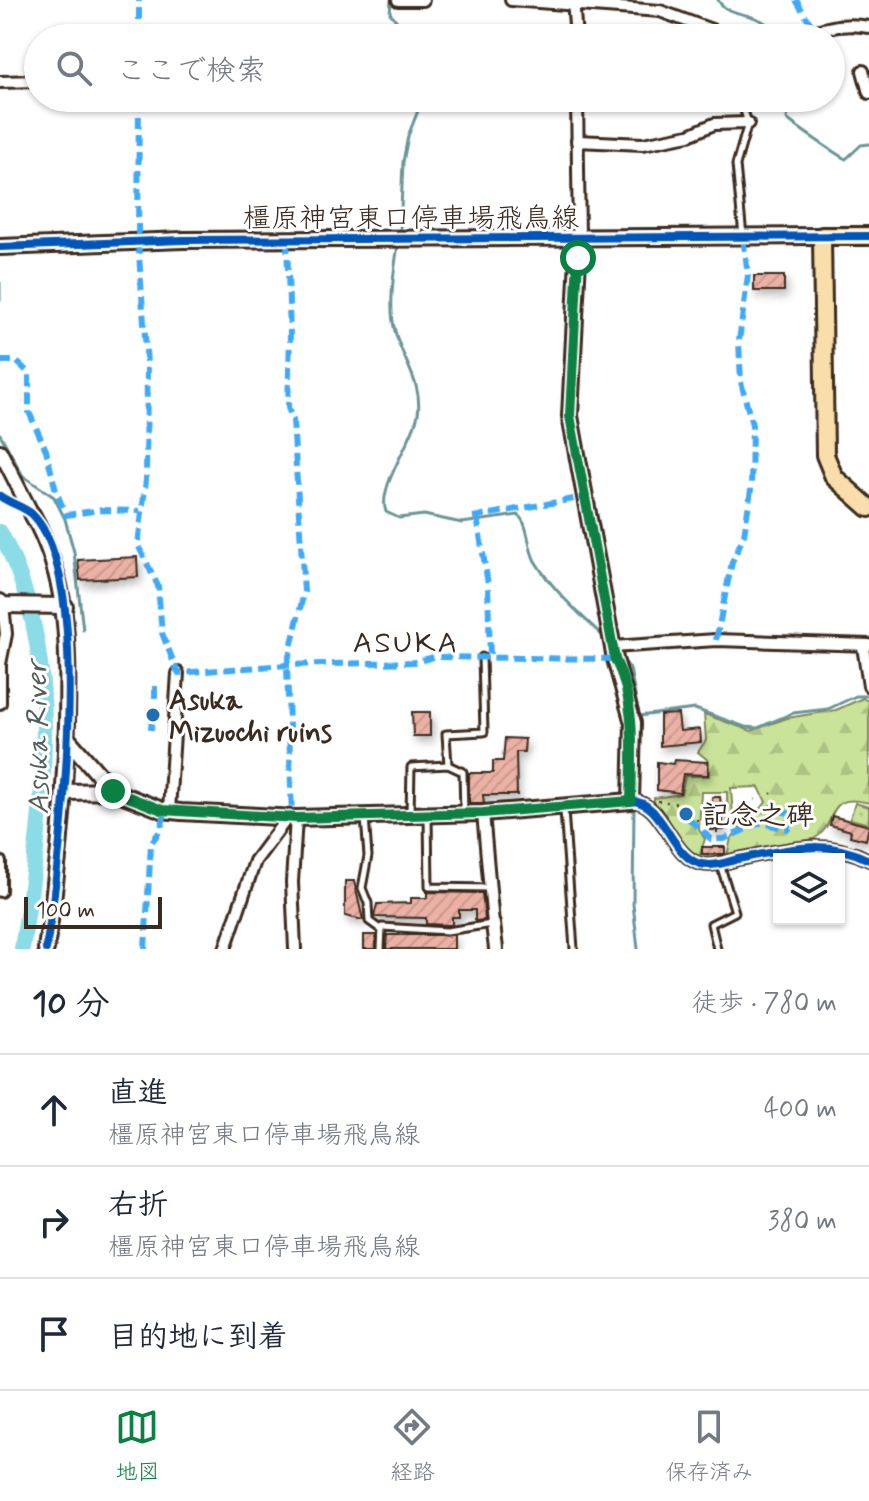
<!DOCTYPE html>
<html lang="ja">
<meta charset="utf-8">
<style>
:root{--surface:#fff;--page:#f2f2f3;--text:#1f2937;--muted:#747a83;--line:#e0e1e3;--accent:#0b8043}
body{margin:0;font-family:Mynerve,"Klee One",sans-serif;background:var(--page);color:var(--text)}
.controls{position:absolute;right:24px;bottom:24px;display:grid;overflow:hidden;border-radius:0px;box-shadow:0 2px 6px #0004}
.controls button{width:72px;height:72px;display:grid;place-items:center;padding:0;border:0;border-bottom:2px solid var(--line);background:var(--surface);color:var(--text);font:40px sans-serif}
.scale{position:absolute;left:24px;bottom:20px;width:138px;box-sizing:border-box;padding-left:8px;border:4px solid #3b2a1e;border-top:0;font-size:22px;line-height:28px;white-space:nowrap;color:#3b2a1e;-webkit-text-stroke:6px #fff;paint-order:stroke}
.stop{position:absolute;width:24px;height:24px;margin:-18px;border:6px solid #0b8043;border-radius:50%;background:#fff}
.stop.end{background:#0b8043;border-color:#fff;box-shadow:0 2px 8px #0008}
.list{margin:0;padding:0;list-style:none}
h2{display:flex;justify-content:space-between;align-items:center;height:104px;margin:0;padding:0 32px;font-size:34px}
h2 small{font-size:26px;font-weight:400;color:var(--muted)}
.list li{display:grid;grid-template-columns:52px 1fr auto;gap:24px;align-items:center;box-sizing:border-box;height:112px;padding:0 32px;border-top:2px solid var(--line)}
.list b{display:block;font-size:30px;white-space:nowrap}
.list p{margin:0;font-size:26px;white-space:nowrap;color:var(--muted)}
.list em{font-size:26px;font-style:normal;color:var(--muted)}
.icon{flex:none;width:44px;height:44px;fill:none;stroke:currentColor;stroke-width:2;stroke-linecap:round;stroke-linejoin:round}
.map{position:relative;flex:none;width:869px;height:949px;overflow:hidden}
.search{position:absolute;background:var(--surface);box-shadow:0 2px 6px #0004;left:24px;right:24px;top:24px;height:88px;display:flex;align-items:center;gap:20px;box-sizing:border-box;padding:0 28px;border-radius:44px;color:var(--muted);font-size:30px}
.sheet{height:440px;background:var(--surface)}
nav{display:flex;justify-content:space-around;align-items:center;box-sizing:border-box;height:112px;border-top:2px solid var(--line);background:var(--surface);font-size:22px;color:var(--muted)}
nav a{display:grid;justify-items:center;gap:4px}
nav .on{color:var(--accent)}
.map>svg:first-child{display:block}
.grass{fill:url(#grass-dots);stroke:#82865c;stroke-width:2}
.forest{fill:url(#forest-firs);stroke:#82865c;stroke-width:2;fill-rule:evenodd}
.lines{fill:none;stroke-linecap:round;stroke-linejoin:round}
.stream{stroke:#6b9597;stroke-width:3}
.river{stroke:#8bdce7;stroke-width:16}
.building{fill:url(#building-hatch);stroke:#3b2a1e;stroke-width:2;filter:url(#shadow)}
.service-casing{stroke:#3b2a1e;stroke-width:11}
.minor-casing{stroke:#3b2a1e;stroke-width:16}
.tertiary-casing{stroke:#3b2a1e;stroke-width:18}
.secondary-casing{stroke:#3b2a1e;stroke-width:20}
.primary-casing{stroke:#3b2a1e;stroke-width:22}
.path{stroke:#3b2a1e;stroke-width:2;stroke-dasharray:2 6;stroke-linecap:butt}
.service{stroke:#fff;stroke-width:5}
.minor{stroke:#fff;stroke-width:10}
.tertiary{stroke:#fff;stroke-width:12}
.secondary{stroke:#fff;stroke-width:14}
.primary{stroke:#f9deab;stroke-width:16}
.quiet{stroke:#3fa9f5;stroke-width:6;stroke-dasharray:12 6;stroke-linecap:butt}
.cycleway-casing{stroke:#fff;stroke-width:13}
.cycleway{stroke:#0057b8;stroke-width:8}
.route{stroke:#0b8043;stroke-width:10}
.poi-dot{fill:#1f6fb2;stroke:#fff;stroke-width:3}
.labels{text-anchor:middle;stroke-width:6;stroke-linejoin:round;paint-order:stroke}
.street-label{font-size:28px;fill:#3b2a1e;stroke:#fff}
.poi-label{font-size:28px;font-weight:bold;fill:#3b2a1e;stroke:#fff;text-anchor:start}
.neighbourhood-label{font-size:30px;letter-spacing:2px;fill:#3b2a1e;stroke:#fff}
.water-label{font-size:30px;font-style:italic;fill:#535f5a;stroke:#fff}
</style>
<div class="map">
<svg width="869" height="949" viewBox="0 0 869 949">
<defs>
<pattern id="grass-dots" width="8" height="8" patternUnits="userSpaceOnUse" patternTransform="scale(2)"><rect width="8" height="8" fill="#c9e399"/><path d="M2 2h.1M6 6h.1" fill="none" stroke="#aec383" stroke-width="1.8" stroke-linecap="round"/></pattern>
<pattern id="forest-firs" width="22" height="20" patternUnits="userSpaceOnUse" patternTransform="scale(2)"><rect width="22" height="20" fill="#c9e399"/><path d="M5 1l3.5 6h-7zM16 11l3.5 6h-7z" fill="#aec383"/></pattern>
<pattern id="building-hatch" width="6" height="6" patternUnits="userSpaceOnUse" patternTransform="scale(2)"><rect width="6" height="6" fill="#ebb1a5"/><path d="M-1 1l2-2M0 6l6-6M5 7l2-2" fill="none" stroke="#ca988e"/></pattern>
<filter id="shadow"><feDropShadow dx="3" dy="5.5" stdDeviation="4" flood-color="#0004"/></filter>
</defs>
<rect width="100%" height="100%" fill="#fff"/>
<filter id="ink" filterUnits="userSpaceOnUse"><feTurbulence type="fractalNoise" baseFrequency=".0125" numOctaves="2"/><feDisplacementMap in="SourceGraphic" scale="16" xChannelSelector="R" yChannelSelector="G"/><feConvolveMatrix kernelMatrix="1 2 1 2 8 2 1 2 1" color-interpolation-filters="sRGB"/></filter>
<g filter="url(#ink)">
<path class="grass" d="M855 803 869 807V824L850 819Z"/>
<path class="forest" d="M863 698 869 702V803C823 791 840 824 814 839L705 861 692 856 654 807V798L681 794 685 776H709V761L698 752 706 740 704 714 751 731 787 718 836 710ZM759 787 766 802 760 810 733 817 731 788ZM701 792H727L728 825 743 829 731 838 727 856 700 854 705 839 699 830Z"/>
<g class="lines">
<g class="stream">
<path d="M391 0 390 13 400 25 440 38"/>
<path d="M718 0C730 21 758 6 781 38"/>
<path d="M789 98 787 119C794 125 840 157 846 159L861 145 869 144"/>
<path d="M400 233 403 162 408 136 423 98"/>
<path d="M398 245C394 270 388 307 395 331 402 360 423 383 418 414 413 442 377 486 386 512L399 518 424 515 462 523 518 515C530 526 527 547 535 561 553 591 582 616 607 640"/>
<path d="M0 283V300"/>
<path d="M0 434 23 476 54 497 65 519 74 552 83 630"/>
<path d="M622 658 630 669 639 716 695 709 745 727 758 728 793 713 828 709 856 696H869"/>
<path d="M634 806 633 904 638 949"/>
</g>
<path class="river" d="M0 532C68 657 42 815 22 949"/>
</g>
<g class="building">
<rect x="754" y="276" width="30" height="15"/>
<path d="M137 557 138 577 80 580 78 560Z"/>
<path d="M412 712H430V736H413Z"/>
<path d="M678 714 680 731 700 729 701 742 660 746V715Z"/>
<path d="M505 738 525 739 524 752H516L517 795H483L484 803H469V773H493V761H503Z"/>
<path d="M674 760 708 762V775L683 774 680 793 657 790V762L673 764Z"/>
<path d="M712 797H720L724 830H710Z"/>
<path d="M832 816 869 826 866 840 850 836 851 831 830 825Z"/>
<rect x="702" y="847" width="23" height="7"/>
<path d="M345 881H354L363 920 345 916Z"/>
<path d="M427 892 482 893 485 920 475 921V910H459V917H452V925H447L426 924V918L374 917 377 904 411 903V898H427Z"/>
<rect x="364" y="935" width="12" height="14"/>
<path d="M387 935H454V949H386Z"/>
</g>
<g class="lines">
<g class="service-casing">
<g id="service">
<path d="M740 98 748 123 736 165 743 236"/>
<path d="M448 765 446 734 484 732 482 657"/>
<path d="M564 810 574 949"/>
<path d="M410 814 411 767 448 765 463 772 464 813"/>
<path d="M428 815 429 887 490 888"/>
<path d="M365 817 368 856 362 888 368 903 369 921 380 929"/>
<path d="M381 949 382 927 447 931 492 924"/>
<path d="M717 949 711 924 735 912 720 864"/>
</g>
</g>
<g class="minor-casing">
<g id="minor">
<path d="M398 0H423"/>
<path d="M511 0 660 11 733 38"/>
<path d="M573 0 576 38"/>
<path d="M802 38C822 27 846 23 869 27"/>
<path d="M863 71 869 93"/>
<path d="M0 82 38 81"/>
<path d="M577 98 579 238"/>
<path d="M577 141 643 144 689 135 714 124 748 123"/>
<path d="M863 646 869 686"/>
<path d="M613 647 716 640 869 645"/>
<path d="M0 703V664L6 634 3 605"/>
<path d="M631 801C664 801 670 857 701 864 713 867 727 862 738 859 785 850 824 837 869 860"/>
<path d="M169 810 178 673"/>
<path d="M483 813 493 924"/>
<path d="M0 862V891"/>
<path d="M225 949 255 861 287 818"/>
<path d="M295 949 292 882 296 818"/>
</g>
</g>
<g class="tertiary-casing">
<g id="tertiary">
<path d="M0 451 32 514"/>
<path d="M493 924 496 949"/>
</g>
</g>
<g class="secondary-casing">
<g id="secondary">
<path d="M0 247 183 240 822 236"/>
<path d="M32 514C70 580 68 649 67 723 65 799 58 873 46 949"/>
<path d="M0 602 3 605 65 606"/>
<path d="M66 737 113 791"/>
<path d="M66 792 113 791 162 810 181 812 296 818 483 813 631 801 633 723 615 659 570 416 579 238"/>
</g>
</g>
<g class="primary-casing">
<path id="primary" d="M869 236H822L825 455 834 477 869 508"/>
</g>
<g class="path">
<path d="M771 794 772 793"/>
<path d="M755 799V800"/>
<path d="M658 801 689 805"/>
<path d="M770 805 775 809"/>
<path d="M689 814V819"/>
<path d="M743 817V828"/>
<path d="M696 820H698"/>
<path d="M717 831V839"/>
</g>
<use href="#service" class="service"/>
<use href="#minor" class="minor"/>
<use href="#tertiary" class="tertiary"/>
<use href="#secondary" class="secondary"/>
<use href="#primary" class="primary"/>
<g class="quiet">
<path d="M796 0 815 31"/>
<path d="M139 38V0"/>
<path d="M139 98 138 241 147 364 146 480 138 545 158 586 162 633 178 673 287 665 415 662 434 657 615 659"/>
<path d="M287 240 290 335 288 408 293 420 304 592 287 665 292 818"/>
<path d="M0 361H16L29 373V412L46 450 56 491 66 515 101 510 140 511"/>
<path d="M473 517 585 497"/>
<path d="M477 517 488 584 490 659"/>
<path d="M716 640 732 562 744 535 751 490 752 425 741 382 739 341 748 275 743 237"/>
<path d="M155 698V685"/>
<path d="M151 730 152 716"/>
<path d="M689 819 711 839H724L760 823 788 829V813L775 809"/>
<path d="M145 949 151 843 160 831 166 810"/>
</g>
<g class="cycleway-casing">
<g id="cycleway">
<path d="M0 247 183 240 869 236"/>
<path d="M0 496C9 503 24 507 32 514 96 577 60 863 46 949"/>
<path d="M631 801C664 801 670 857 701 864 713 867 727 862 738 859 785 850 824 837 869 860"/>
</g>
</g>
<use href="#cycleway" class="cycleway"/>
</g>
</g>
<g class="lines" filter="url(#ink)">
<path class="route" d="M113 791 162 810 296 818 483 813 631 801C632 752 637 703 615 659L570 416 578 258"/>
</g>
<g class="poi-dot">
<circle cx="153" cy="715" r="8"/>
<circle cx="686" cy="814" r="8"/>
</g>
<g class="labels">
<g class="street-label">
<text x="411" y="227">橿原神宮東口停車場飛鳥線</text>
</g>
<g class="poi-label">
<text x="169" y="709">Asuka<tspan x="169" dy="32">Mizuochi ruins</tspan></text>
<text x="702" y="824">記念之碑</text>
</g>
<g class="neighbourhood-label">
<text x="406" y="652">ASUKA</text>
</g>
<g class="water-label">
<text transform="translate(37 738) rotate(-91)" y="10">Asuka River</text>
</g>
</g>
</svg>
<div class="controls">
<button><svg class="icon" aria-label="layers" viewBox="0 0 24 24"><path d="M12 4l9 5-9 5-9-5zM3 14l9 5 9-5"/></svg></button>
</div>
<div class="scale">100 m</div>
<div class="stop" style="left:578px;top:258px"></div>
<div class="stop end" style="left:113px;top:791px"></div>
<div class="search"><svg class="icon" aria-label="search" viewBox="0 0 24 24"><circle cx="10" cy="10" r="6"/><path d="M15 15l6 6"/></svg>ここで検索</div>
</div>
<section class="sheet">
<h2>10 分<small>徒歩 · 780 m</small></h2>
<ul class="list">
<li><svg class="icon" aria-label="ahead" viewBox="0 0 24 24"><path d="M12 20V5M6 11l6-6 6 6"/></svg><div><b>直進</b><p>橿原神宮東口停車場飛鳥線</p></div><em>400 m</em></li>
<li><svg class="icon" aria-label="right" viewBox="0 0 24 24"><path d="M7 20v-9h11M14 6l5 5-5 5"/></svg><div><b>右折</b><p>橿原神宮東口停車場飛鳥線</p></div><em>380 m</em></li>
<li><svg class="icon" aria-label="arrive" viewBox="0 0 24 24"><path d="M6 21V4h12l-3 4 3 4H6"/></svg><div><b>目的地に到着</b></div></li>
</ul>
</section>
<nav>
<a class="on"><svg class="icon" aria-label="map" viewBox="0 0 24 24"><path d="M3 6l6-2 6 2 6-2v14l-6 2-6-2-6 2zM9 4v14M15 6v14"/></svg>地図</a>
<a><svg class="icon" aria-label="directions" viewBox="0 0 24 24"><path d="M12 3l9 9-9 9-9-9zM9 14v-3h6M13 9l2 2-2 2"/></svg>経路</a>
<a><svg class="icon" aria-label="saved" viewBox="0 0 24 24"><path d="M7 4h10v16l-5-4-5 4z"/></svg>保存済み</a>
</nav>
